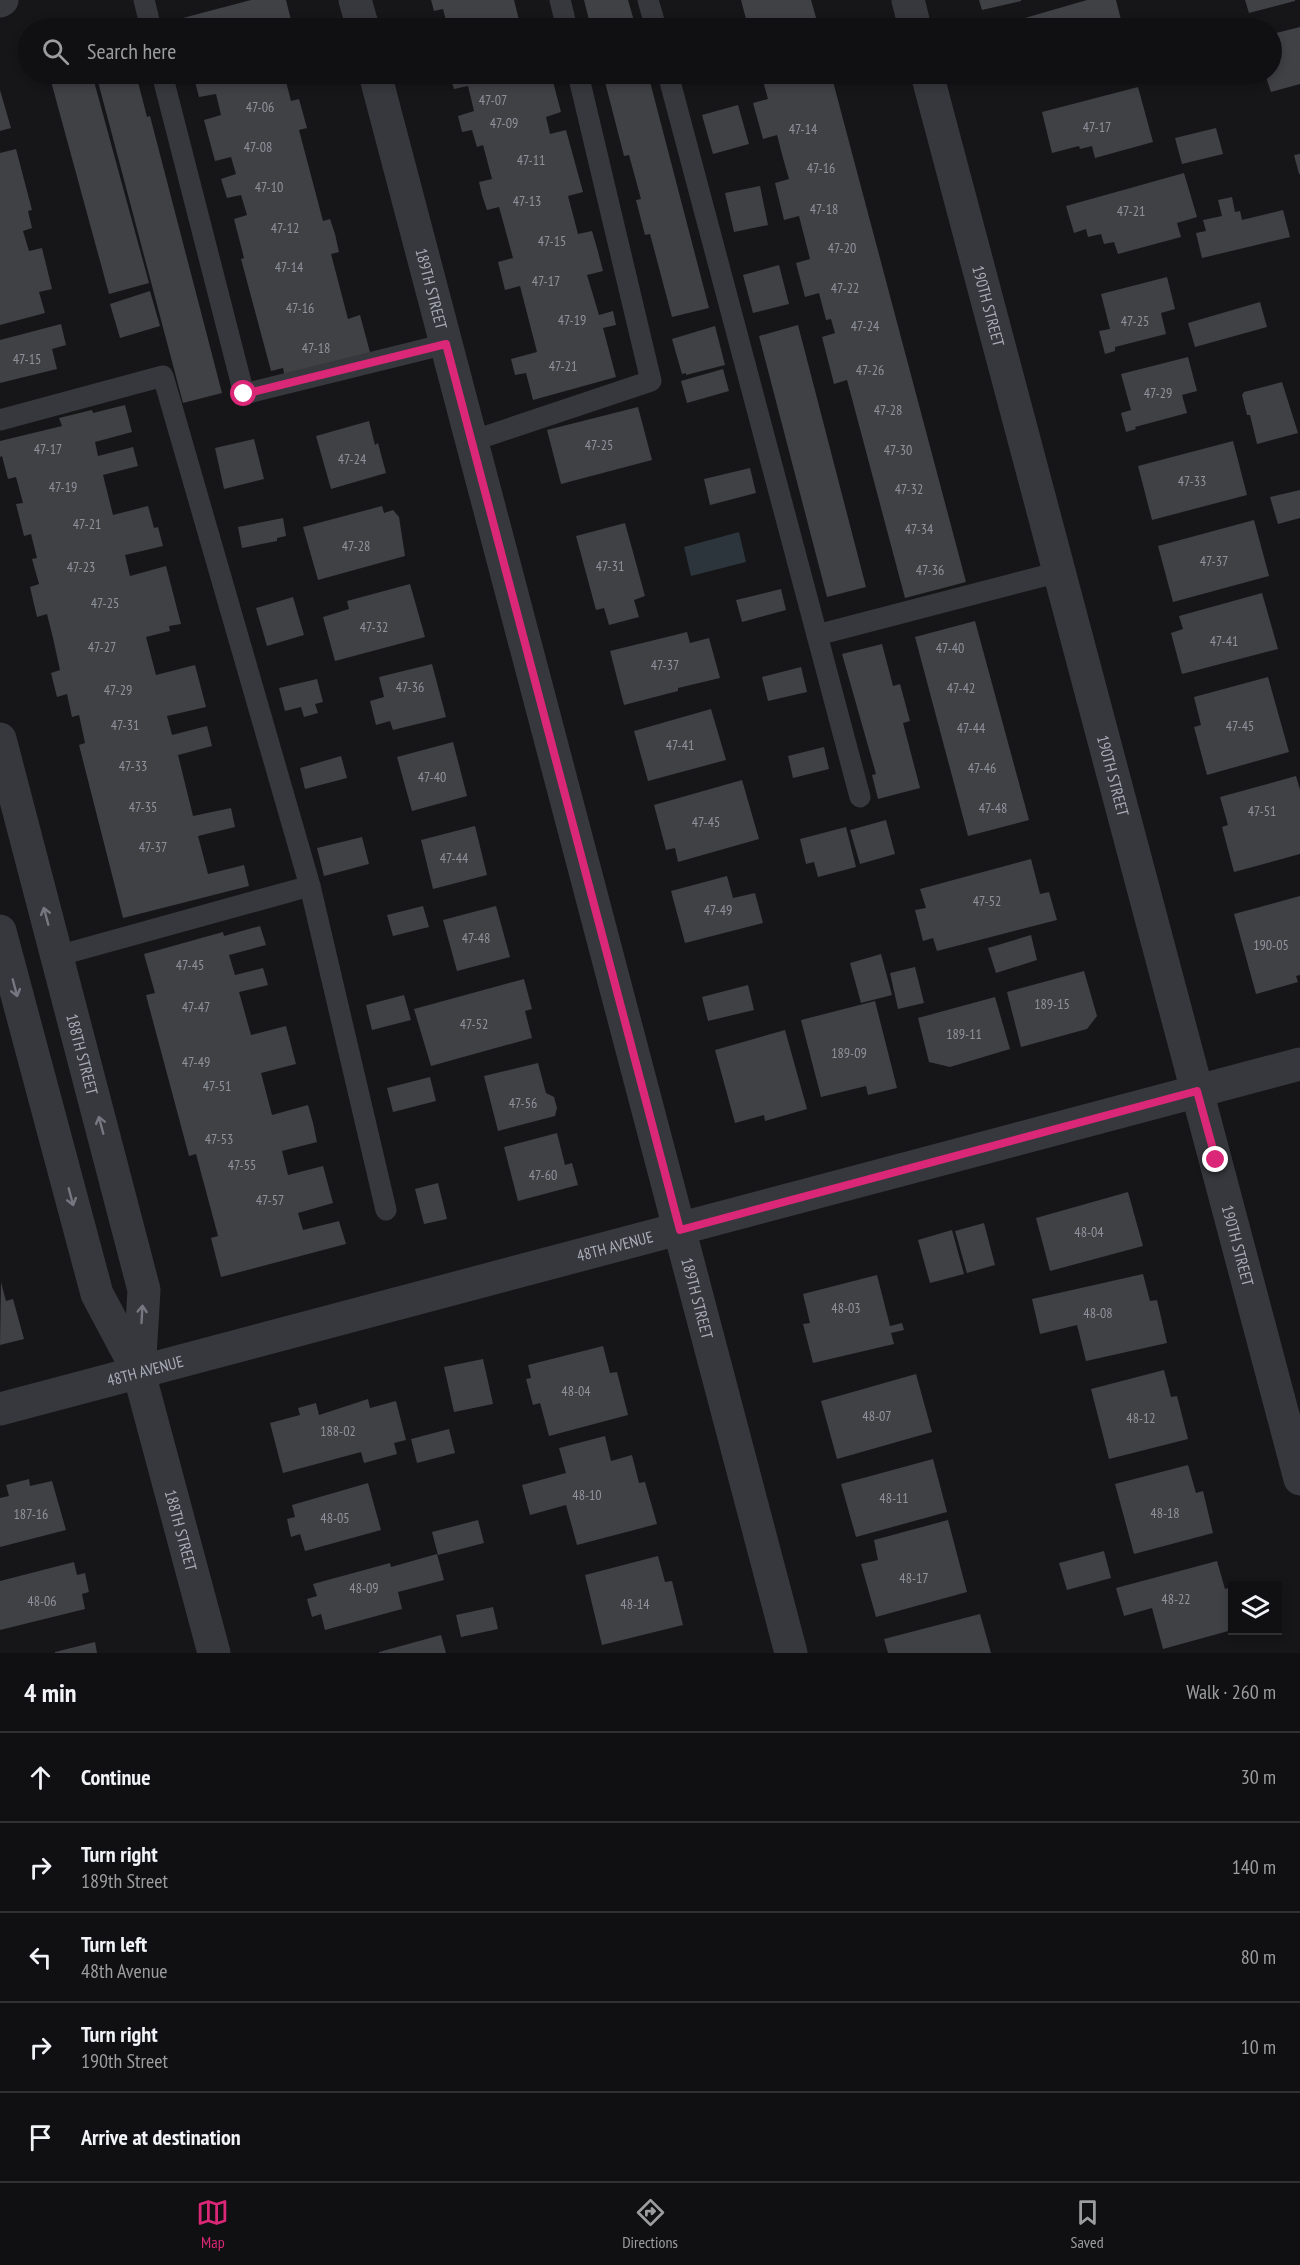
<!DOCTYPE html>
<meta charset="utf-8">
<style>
:root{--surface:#101012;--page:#19191b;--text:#f1f3f6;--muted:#9c9d9f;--line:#303032;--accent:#db2777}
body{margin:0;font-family:"PT Sans Narrow",sans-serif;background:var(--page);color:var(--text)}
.controls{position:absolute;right:18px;bottom:18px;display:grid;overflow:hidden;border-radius:0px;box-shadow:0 3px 9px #0003}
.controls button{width:54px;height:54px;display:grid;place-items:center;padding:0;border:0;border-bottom:2px solid var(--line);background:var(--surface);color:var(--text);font:30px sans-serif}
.stop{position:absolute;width:18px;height:18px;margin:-14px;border:4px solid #db2777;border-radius:50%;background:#fff}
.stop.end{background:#db2777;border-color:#fff;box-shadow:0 2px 6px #0008}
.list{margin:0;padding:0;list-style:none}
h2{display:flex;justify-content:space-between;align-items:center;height:78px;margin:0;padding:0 24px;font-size:26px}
h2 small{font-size:20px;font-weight:400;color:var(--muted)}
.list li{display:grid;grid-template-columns:39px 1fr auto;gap:18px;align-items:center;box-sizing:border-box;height:90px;padding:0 24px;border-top:2px solid var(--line)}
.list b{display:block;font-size:22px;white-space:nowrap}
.list p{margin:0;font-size:20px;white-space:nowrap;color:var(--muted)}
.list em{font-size:20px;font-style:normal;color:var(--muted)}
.icon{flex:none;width:33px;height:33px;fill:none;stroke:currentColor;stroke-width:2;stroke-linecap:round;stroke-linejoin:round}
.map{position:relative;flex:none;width:1300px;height:1653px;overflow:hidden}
.search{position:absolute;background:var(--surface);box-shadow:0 3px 9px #0003;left:18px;right:18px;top:18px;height:66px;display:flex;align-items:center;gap:15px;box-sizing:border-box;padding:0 21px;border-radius:33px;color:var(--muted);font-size:22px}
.sheet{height:528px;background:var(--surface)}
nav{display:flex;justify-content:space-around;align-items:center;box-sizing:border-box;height:84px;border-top:2px solid var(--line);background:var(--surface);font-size:16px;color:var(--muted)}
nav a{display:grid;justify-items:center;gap:3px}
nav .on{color:var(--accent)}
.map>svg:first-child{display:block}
.water{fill:#2c353c}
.building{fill:#404145}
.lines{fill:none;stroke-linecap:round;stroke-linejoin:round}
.service{stroke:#37383d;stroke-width:21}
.minor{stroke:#37383d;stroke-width:33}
.tertiary{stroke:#37383d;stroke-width:33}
.oneway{stroke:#757881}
.route{stroke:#db2777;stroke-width:8}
.labels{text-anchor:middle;stroke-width:5;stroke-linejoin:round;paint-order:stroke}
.number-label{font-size:14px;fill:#8e929b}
.street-label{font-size:16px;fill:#a8adb8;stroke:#111113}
</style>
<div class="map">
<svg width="1300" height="1653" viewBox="0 0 1300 1653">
<rect width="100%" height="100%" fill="#161618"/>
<path class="water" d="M739 532 746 562 691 576 684 547Z"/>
<g class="building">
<path d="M251 0H286L293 28H181L179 19Z"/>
<path d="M431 0H514L521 28H448L443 9 434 11Z"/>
<path d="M584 0H628L636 28H591Z"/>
<path d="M741 0H811L819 28H734L732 23 746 19Z"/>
<path d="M979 0H1021V1L982 10Z"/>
<path d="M1087 0H1116L1123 28H1020L1018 20Z"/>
<path d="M1245 0H1295V1L1249 13Z"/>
<path d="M1189 20 1191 28H1159Z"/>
<path d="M1300 27V84L1271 92 1265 74H1272V34Z"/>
<path d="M49 74H92L149 283 109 294Z"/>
<path d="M96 74H136L147 117 150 116 222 393 183 403Z"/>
<path d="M193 74H284L291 101 299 99 307 128 299 130 323 221 330 219 335 234 339 252 331 254 348 319 360 315 371 356 285 378 283 368 271 371 241 259 244 258 234 219 247 215 241 195 227 198 221 179 236 174 231 157 215 161 204 120 221 115 216 94 199 97Z"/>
<path d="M449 74H551L561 112 546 117 550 134 566 130 583 192 568 196 578 234 592 231 597 248 603 271 587 275 599 315 613 311 616 325 603 328 616 377 533 400 526 373 515 375 511 359 537 352 520 286 505 290 498 262 513 258 499 207 487 210 482 195 479 182 492 179 483 145 477 147 472 130 462 132 458 116 474 111 468 86 454 89Z"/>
<path d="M608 74H648L709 308 672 317 650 234 645 235 636 200 641 199 629 155 624 156 614 117 605 82 610 81Z"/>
<path d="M761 74H831L966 582 905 598 847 380 834 384 822 337 835 333 831 319 826 320 819 293 805 297 796 263 810 259 799 216 784 220 775 183 789 179 783 158 777 135 763 139 753 103 768 99Z"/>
<path d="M1138 87 1153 142 1095 158 1092 146 1080 149 1079 146 1052 153 1042 112Z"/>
<path d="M0 90 11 128 0 131Z"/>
<path d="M738 105 749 144 713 154 702 115Z"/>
<path d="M1216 128 1223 154 1182 164 1175 138Z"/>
<path d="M16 149 32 210 28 211 32 228 23 231 29 251 42 248 52 289 39 292 45 313 0 325V153Z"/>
<path d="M1300 154V174H1299L1294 155Z"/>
<path d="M1184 173 1197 217 1177 223 1181 237 1118 254 1114 242 1104 244 1101 234 1088 237 1086 229 1074 233 1066 206Z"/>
<path d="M760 186 768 225 734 232 725 193Z"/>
<path d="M1232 197 1235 212 1240 211 1242 220 1283 210 1290 237 1202 258 1196 233 1206 231 1203 220 1222 216 1218 200Z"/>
<path d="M779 265 789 304 753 313 743 275Z"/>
<path d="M1167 277 1175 309 1161 313 1166 334 1115 347V351L1105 354 1099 331 1110 329 1101 294Z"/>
<path d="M150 291 160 326 120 338 110 304Z"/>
<path d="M1260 302 1267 327 1195 347 1188 323Z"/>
<path d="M61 324 66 345 52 349 57 369 0 383V340Z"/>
<path d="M798 325 866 587 827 597 759 336Z"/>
<path d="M715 326 725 365 686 375V373L682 374 672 339Z"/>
<path d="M1188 357 1197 391 1182 395 1187 413 1135 427 1136 429 1126 432 1121 413 1131 410 1121 374Z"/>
<path d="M723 369 729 391 687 403 681 381Z"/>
<path d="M1282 382 1298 433 1257 444 1250 415H1247L1242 395 1244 392Z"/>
<path d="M125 405 132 432 95 442 98 456 133 447 138 466 103 475 113 515 148 506 154 528 158 527 163 546 125 555 130 576 166 566 181 624 169 626 170 631 146 637 156 675 195 665 206 707 167 716 172 735 207 726 212 746 178 755 193 816 231 808 235 827 198 836 208 874 244 865 249 886 123 918 79 745 85 743 79 715 72 717 67 694 57 697 51 673 60 670 53 638 47 614 37 617 30 587 39 584 32 559 37 558 31 534 24 536 16 504 23 503 16 477 8 479 2 456 0 457V441L62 426 59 418 92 410 93 413Z"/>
<path d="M638 407 652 460 561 484 547 430Z"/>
<path d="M369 421 375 445 378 443 386 473 331 489 316 436Z"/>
<path d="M254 439 264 479 224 489 215 448Z"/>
<path d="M1233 441 1247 495 1152 520 1138 466Z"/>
<path d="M750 468 756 493 710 505 704 479Z"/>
<path d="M1300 490V518L1278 524 1270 497Z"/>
<path d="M382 506 384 513 393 510 399 517 405 556 318 580 303 527Z"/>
<path d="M283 518 286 536 277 538V541L242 548 238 527Z"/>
<path d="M1254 520 1269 576 1173 602 1158 546Z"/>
<path d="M625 523 645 596 634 600 639 617 609 625 604 608 596 610 576 536Z"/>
<path d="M410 584 425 637 335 661 323 617 349 609 347 601Z"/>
<path d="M781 589 786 610 742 622 736 600Z"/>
<path d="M1262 593 1278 649 1182 674 1171 633 1183 629 1179 616Z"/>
<path d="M293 597 304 635 267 646 256 608Z"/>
<path d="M975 621 1029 820 968 836 915 637Z"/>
<path d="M687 632 690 643 709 638 720 678 678 688V691L624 705 610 651Z"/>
<path d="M882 644 893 686 900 684 910 721 903 723 920 788 878 799 872 775 876 774 842 654Z"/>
<path d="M432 664 446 717 393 730 390 721 376 725 370 701 384 697 379 677Z"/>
<path d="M801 667 807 692 768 701 762 677Z"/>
<path d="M1268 677 1289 752 1207 775 1194 727 1201 725 1194 697Z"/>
<path d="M317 679 323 702 315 704 318 713 304 717 301 707 285 711 279 688Z"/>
<path d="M711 709 726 760 648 781 634 731Z"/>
<path d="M453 742 467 796 412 811 397 757Z"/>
<path d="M824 747 829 769 793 778 788 756Z"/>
<path d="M341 756 347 778 305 789 300 768Z"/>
<path d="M1296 776 1300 790V854L1234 872 1222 827 1228 825 1220 797Z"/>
<path d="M742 780 759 839 678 862 675 848 666 850 654 805Z"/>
<path d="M886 820 895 854 860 864 850 830Z"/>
<path d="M475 826 487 875 433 889 421 840Z"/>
<path d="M846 827 856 867 818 877 814 862 806 864 800 839Z"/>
<path d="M362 837 369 864 324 876 317 848Z"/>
<path d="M1031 859 1040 894 1049 892 1057 920 937 951 933 938 923 941 915 910 926 908 920 889Z"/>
<path d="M727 876 733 898 755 893 763 923 685 943 671 891Z"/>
<path d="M1300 896V975L1296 976 1298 982 1256 994 1234 914Z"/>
<path d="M423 906 429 927 393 936 387 915Z"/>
<path d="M496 906 510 957 457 971 443 920Z"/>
<path d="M260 926 266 945 229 955 235 975 263 968 268 985 239 992 251 1035 286 1026 296 1064 261 1073 272 1115 308 1105 313 1123 317 1142 282 1151 288 1175 323 1166 333 1203 298 1213 303 1230 339 1221 346 1244 221 1277 211 1238 218 1236 196 1154 189 1156 147 999 146 995 155 993 144 954 223 932 224 936Z"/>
<path d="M1031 935 1037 960 996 973 988 948Z"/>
<path d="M881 954 892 995 861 1003 850 963Z"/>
<path d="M915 967 924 1003 898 1009 890 973Z"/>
<path d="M1084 971 1097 1016 1087 1029 1021 1047 1007 992Z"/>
<path d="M524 979 532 1009 525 1011 532 1038 431 1066 414 1009Z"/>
<path d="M748 985 754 1010 708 1021 702 997Z"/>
<path d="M404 995 411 1020 372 1030 366 1005Z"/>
<path d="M995 997 1010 1049 950 1067 929 1062 918 1018Z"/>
<path d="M875 1001 897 1088 868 1095 866 1086 821 1097 801 1020Z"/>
<path d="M785 1030 807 1109 765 1121 764 1115 735 1123 715 1050Z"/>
<path d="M538 1063 546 1093 554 1097 557 1108 555 1116 498 1131 484 1076Z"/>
<path d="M430 1077 436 1101 393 1112 387 1088Z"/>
<path d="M557 1133 565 1165 572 1163 578 1185 518 1201 504 1147Z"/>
<path d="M438 1183 447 1219 424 1224 415 1189Z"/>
<path d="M1128 1192 1143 1246 1050 1271 1036 1218Z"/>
<path d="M984 1223 995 1265 967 1273 955 1231Z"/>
<path d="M952 1230 964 1274 930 1283 918 1240Z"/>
<path d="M1143 1274 1150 1301 1157 1300 1167 1343 1086 1361 1077 1325 1040 1334 1032 1299Z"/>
<path d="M877 1275 890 1326 902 1323 904 1330 891 1333 894 1344 813 1363 803 1324 810 1323 803 1294Z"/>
<path d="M1 1282 6 1301 13 1299 24 1339 0 1345Z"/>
<path d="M603 1346 610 1373 617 1372 628 1415 549 1436 540 1403 533 1405 526 1379 531 1378 528 1365Z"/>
<path d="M483 1359 493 1404 454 1412 444 1367Z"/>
<path d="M1164 1370 1171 1397 1177 1396 1188 1439 1109 1459 1091 1389Z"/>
<path d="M916 1374 932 1432 837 1459 821 1401Z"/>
<path d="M368 1399 370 1408 396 1401 406 1440 394 1443 397 1454 364 1463 361 1452 283 1473 270 1423 300 1415 298 1408 316 1403 319 1415Z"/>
<path d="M449 1429 455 1453 417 1463 411 1439Z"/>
<path d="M605 1436 611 1461 632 1455 639 1483 645 1482 657 1524 577 1545 566 1505 530 1515 522 1485 566 1473 559 1448Z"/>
<path d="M933 1459 947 1512 856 1537 841 1484Z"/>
<path d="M1188 1465 1196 1493 1203 1491 1213 1533 1134 1554 1115 1484Z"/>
<path d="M29 1479 30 1486 52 1481 66 1530 0 1547V1498L9 1496 6 1485Z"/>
<path d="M368 1483 381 1530 305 1551 300 1534 291 1537 287 1519 295 1517 292 1505Z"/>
<path d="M478 1520 484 1543 438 1555 432 1532Z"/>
<path d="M948 1520 967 1592 876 1617 861 1564 878 1560 874 1540Z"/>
<path d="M1104 1551 1111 1578 1067 1590 1059 1563Z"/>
<path d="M437 1554 444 1580 398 1592 402 1609 325 1630 321 1614 312 1617 307 1599 317 1596 313 1584 390 1563 391 1567Z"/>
<path d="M658 1556 665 1582 672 1581 683 1625 602 1645 585 1575Z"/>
<path d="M1217 1561 1225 1589 1232 1587V1630L1163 1649 1152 1608 1124 1616 1116 1588Z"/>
<path d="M74 1562 77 1575 85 1573 89 1592 82 1594 85 1609 0 1630V1581Z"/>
<path d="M493 1607 498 1629 461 1637 456 1615Z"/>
<path d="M980 1614 991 1653H888L884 1639Z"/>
<path d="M441 1635 446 1653H379V1652Z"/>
<path d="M95 1642 97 1653H55V1652Z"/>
</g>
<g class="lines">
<g class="service">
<path d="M144 0 151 28"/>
<path d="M560 0 567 28"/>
<path d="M648 0 656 28"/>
<path d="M162 74 244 394 446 344"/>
<path d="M668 74 860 797"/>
<path d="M0 420 163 376 310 886 386 1210"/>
<path d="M472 441 651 381 578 74"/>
<path d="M817 635 1059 572"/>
<path d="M57 956 310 886"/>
</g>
<g class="minor">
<path d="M355 0 363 28"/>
<path d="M908 0 915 28"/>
<path d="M0 1 2 0"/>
<path id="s1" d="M375 74 791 1653"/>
<path id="s2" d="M927 74 1300 1479"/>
<path id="s3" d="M0 1409 1300 1064"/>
</g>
<g class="tertiary">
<path id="s4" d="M0 739 144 1290 139 1373"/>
<path id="s5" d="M0 931 97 1294 139 1373 214 1653"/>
</g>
</g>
<defs><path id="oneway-shaft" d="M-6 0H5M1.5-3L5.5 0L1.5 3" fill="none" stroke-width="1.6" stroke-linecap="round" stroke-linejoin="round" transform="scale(1.5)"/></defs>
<g class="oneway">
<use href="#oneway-shaft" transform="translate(46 916) rotate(-105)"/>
<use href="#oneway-shaft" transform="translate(15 988) rotate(75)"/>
<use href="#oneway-shaft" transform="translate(101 1125) rotate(-105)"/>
<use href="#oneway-shaft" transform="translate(71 1197) rotate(75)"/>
<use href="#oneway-shaft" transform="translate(142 1314) rotate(-87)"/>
</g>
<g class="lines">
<path class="route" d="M244 394 446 344 680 1230 1197 1091 1216 1160"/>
</g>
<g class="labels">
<g class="number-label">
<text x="493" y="105">47-07</text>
<text x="260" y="112">47-06</text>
<text x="504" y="128">47-09</text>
<text x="1097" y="132">47-17</text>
<text x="803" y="134">47-14</text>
<text x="258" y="152">47-08</text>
<text x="531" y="165">47-11</text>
<text x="821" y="173">47-16</text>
<text x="269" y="192">47-10</text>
<text x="527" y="206">47-13</text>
<text x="824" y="214">47-18</text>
<text x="1131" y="216">47-21</text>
<text x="285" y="233">47-12</text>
<text x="552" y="246">47-15</text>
<text x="842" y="253">47-20</text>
<text x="289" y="272">47-14</text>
<text x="546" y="286">47-17</text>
<text x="845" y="293">47-22</text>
<text x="300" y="313">47-16</text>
<text x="572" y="325">47-19</text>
<text x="1135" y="326">47-25</text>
<text x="865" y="331">47-24</text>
<text x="316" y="353">47-18</text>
<text x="27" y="364">47-15</text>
<text x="563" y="371">47-21</text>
<text x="870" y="375">47-26</text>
<text x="1158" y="398">47-29</text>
<text x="888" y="415">47-28</text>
<text x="599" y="450">47-25</text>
<text x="48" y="454">47-17</text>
<text x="898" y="455">47-30</text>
<text x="352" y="464">47-24</text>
<text x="1192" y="486">47-33</text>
<text x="63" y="492">47-19</text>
<text x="909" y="494">47-32</text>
<text x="87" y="529">47-21</text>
<text x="919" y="534">47-34</text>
<text x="356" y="551">47-28</text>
<text x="1214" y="566">47-37</text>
<text x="610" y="571">47-31</text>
<text x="81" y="572">47-23</text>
<text x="930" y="575">47-36</text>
<text x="105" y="608">47-25</text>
<text x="374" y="632">47-32</text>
<text x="1224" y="646">47-41</text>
<text x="102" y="652">47-27</text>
<text x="950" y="653">47-40</text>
<text x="665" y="670">47-37</text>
<text x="410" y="692">47-36</text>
<text x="961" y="693">47-42</text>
<text x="118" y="695">47-29</text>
<text x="125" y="730">47-31</text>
<text x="1240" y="731">47-45</text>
<text x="971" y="733">47-44</text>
<text x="680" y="750">47-41</text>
<text x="133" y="771">47-33</text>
<text x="982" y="773">47-46</text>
<text x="432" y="782">47-40</text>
<text x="143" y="812">47-35</text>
<text x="993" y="813">47-48</text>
<text x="1262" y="816">47-51</text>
<text x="706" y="827">47-45</text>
<text x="153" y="852">47-37</text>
<text x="454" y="863">47-44</text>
<text x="987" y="906">47-52</text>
<text x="718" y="915">47-49</text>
<text x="476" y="943">47-48</text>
<text x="1271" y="950">190-05</text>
<text x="190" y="970">47-45</text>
<text x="1052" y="1009">189-15</text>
<text x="196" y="1012">47-47</text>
<text x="474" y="1029">47-52</text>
<text x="964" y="1039">189-11</text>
<text x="849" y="1058">189-09</text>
<text x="196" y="1067">47-49</text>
<text x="217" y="1091">47-51</text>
<text x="523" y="1108">47-56</text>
<text x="219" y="1144">47-53</text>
<text x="242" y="1170">47-55</text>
<text x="543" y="1180">47-60</text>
<text x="270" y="1205">47-57</text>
<text x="1089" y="1237">48-04</text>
<text x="846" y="1313">48-03</text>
<text x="1098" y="1318">48-08</text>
<text x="576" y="1396">48-04</text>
<text x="877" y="1421">48-07</text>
<text x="1141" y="1423">48-12</text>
<text x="338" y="1436">188-02</text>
<text x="587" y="1500">48-10</text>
<text x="894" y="1503">48-11</text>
<text x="1165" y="1518">48-18</text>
<text x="31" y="1519">187-16</text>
<text x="335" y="1523">48-05</text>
<text x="914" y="1583">48-17</text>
<text x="364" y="1593">48-09</text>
<text x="1176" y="1604">48-22</text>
<text x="42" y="1606">48-06</text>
<text x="635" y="1609">48-14</text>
</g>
<g class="street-label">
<text dy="6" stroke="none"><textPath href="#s1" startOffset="222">189TH STREET</textPath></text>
<text dy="6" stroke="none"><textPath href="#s2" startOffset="240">190TH STREET</textPath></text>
<text dy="6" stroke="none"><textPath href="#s2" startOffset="726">190TH STREET</textPath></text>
<text dy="6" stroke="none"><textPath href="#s4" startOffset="326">188TH STREET</textPath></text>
<text dy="6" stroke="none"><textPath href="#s2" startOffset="1212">190TH STREET</textPath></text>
<text dy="6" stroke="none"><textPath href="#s3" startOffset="636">48TH AVENUE</textPath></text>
<text dy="6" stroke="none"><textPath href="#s1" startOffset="1266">189TH STREET</textPath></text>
<text dy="6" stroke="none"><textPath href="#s3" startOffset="150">48TH AVENUE</textPath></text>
<text dy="6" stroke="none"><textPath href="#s5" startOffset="628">188TH STREET</textPath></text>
</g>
</g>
</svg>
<div class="controls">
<button><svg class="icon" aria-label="layers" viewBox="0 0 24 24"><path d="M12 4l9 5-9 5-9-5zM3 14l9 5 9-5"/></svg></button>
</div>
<div class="stop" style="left:244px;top:394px"></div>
<div class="stop end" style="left:1216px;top:1160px"></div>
<div class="search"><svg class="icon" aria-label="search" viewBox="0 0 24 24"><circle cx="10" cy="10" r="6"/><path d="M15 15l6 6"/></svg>Search here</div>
</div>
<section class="sheet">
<h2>4 min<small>Walk · 260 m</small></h2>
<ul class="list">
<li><svg class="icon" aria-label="ahead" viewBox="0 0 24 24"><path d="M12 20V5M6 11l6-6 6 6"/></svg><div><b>Continue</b></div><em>30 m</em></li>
<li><svg class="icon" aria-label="right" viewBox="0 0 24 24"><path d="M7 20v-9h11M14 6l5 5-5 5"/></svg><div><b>Turn right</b><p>189th Street</p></div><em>140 m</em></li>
<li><svg class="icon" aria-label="left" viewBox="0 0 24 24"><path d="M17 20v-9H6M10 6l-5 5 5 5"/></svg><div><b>Turn left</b><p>48th Avenue</p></div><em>80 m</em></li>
<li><svg class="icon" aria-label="right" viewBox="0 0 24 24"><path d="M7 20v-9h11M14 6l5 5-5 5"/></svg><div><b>Turn right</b><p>190th Street</p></div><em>10 m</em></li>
<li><svg class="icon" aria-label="arrive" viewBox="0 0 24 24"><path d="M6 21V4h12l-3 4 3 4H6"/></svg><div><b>Arrive at destination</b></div></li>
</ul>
</section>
<nav>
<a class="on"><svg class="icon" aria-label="map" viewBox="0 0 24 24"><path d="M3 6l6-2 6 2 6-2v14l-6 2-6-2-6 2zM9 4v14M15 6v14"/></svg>Map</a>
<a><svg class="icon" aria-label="directions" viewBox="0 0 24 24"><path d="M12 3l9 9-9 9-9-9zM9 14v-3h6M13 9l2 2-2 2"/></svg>Directions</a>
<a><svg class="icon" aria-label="saved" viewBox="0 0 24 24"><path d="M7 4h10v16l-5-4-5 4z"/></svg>Saved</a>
</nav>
